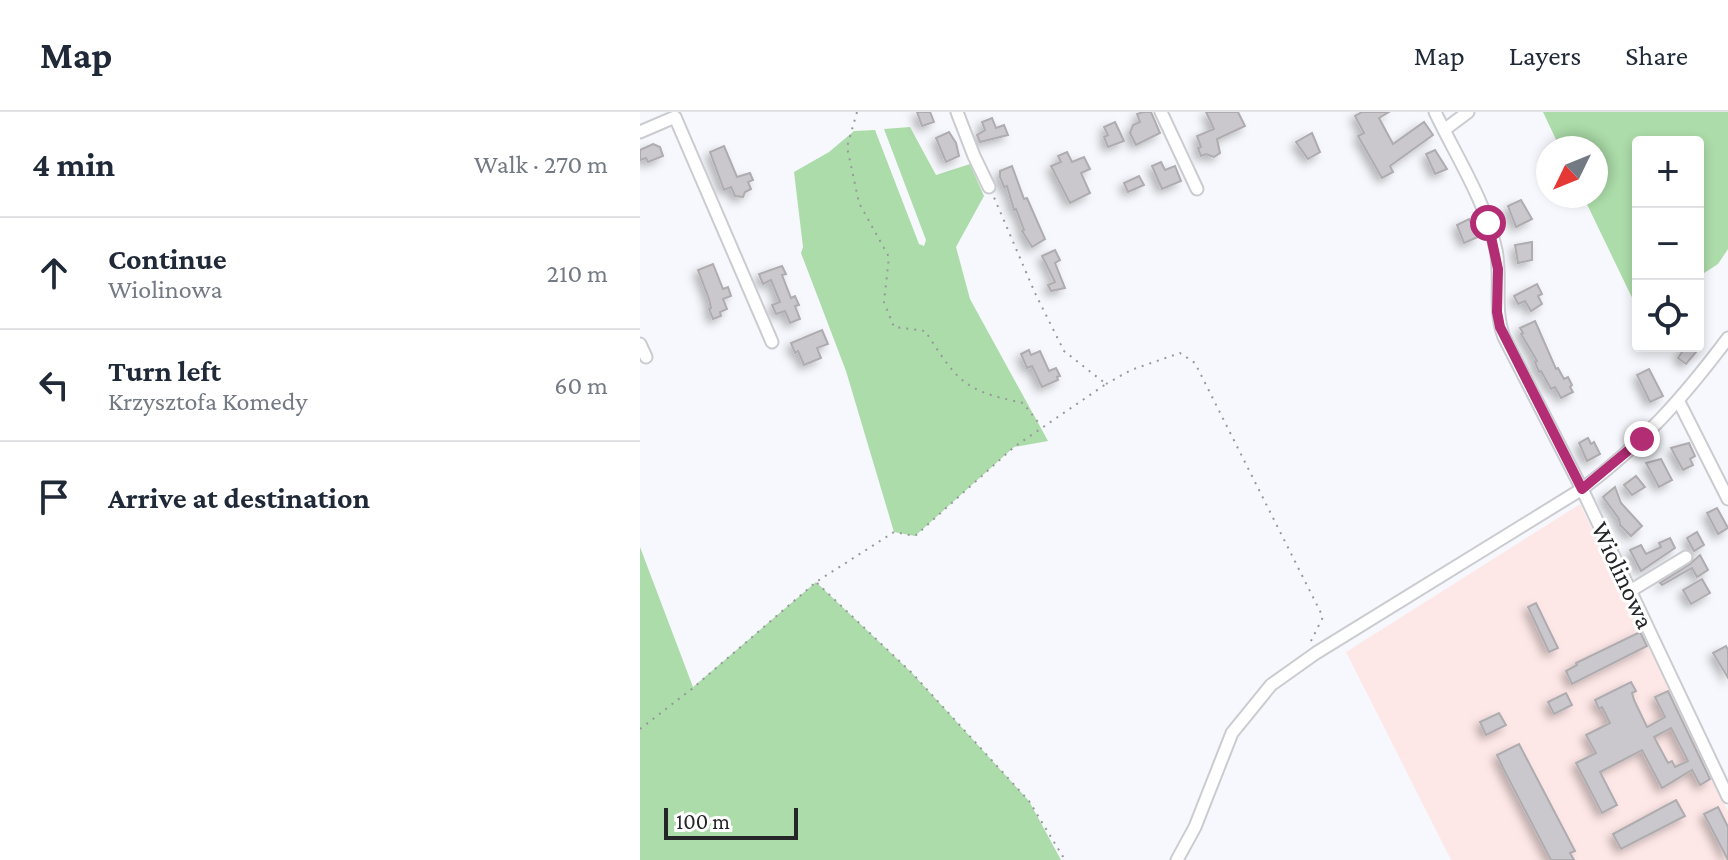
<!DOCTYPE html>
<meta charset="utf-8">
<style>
:root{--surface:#fff;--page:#f2f2f3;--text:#1f2937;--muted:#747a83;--line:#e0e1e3}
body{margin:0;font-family:"Crimson Pro",serif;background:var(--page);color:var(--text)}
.controls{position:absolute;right:24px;top:24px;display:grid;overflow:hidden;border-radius:8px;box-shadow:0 4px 12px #0003}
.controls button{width:72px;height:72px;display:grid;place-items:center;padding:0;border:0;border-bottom:2px solid var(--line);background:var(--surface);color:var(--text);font:40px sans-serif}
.compass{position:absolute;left:896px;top:24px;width:72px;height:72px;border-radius:50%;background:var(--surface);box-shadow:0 4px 12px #0003;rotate:227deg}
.scale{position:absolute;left:24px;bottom:20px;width:134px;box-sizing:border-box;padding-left:8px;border:4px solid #252627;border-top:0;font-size:22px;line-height:28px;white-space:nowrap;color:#252627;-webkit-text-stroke:6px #fff;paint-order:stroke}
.stop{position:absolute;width:24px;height:24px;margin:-18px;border:6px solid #b22d74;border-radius:50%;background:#fff}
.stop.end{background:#b22d74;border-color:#fff;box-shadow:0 2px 8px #0008}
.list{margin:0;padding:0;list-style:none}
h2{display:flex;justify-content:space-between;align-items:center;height:104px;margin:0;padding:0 32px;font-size:34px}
h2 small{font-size:26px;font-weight:400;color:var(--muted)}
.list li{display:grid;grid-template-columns:52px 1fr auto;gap:24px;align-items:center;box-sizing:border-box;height:112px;padding:0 32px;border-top:2px solid var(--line)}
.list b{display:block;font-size:30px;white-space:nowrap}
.list p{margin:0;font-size:26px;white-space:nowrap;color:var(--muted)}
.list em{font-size:26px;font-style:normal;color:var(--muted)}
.icon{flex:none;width:44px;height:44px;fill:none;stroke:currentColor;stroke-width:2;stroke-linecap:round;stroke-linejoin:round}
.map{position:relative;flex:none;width:1088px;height:748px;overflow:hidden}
header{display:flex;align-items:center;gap:48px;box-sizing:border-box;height:112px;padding:0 40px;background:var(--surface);border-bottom:2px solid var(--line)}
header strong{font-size:38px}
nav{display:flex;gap:44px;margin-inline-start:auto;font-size:28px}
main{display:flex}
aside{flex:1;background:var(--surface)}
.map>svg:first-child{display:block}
.industrial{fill:#fee8e7}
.green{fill:#acdca9}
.building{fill:#cbc8cd;stroke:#afacb0;stroke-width:2;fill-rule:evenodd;filter:url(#shadow)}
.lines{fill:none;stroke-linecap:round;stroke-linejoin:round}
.minor-casing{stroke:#caccd0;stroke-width:15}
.path{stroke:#97989b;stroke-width:2;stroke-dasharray:2 6;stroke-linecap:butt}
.minor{stroke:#fff;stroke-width:11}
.route{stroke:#b22d74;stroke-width:10}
.labels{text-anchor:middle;stroke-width:6;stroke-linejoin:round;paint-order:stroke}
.street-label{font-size:26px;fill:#252627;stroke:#fff}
</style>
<header>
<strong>Map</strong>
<nav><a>Map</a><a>Layers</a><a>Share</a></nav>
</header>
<main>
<aside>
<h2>4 min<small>Walk · 270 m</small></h2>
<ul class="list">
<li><svg class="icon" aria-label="ahead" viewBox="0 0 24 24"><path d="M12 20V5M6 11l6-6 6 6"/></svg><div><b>Continue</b><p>Wiolinowa</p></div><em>210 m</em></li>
<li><svg class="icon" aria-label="left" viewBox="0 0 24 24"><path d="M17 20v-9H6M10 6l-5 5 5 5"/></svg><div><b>Turn left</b><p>Krzysztofa Komedy</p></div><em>60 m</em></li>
<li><svg class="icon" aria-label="arrive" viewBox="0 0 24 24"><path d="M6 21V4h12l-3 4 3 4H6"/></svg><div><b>Arrive at destination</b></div></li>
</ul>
</aside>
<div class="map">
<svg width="1088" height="748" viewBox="0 0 1088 748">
<defs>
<filter id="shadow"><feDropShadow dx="-4.5" dy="4.5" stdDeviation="4" flood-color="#0004"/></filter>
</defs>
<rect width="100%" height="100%" fill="#f7f8fd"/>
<path class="industrial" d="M940 392 1088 699V748H811L706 540Z"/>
<g class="green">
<path d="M903 0H1088V137L1078 152 1058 165V30H998V198L943 84H956V36H920Z"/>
<path d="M270 15 296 63 330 52 344 84 316 135 330 187 408 329 374 335 275 424 254 420 206 259 161 141 163 135 154 60 189 40 214 19 235 18 279 132 284 134 286 128 244 17Z"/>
<path d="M0 435 53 575 176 470 272 561 389 689 421 748H0Z"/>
</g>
<g class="building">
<path d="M277 0H290L294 10 282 14Z"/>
<path d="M503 0H511L520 21 496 33 490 21 493 13 500 10 497 2Z"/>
<path d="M566 0H598L605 14 577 27 580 41 574 45 566 42 561 44 558 36 561 35 557 24 574 17Z"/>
<path d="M722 0H749L739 6 753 32 784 10 793 23 750 54 753 60 742 66 718 24 724 21 715 4Z"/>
<path d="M352 6 356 16 364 13 368 23 340 30 337 23 345 18 342 10Z"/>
<path d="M475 10 484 29 468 35 464 25 468 23 464 15Z"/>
<path d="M309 20 316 31 319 44 306 50 296 26Z"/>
<path d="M672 21 680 40 668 47 656 30Z"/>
<path d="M13 32 20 35 23 44 8 50 6 46 0 48V38Z"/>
<path d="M84 34 97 65 110 61 113 68 108 70 111 77 105 80 103 85 95 84 91 75 84 78 70 40Z"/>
<path d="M795 38 807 57 795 62 786 42Z"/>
<path d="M427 40 432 50 444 45 450 57 441 61 450 81 430 91 411 54 421 50 418 44Z"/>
<path d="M521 50 525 58 535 54 541 69 522 77 512 54Z"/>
<path d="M372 54 384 87 387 86 405 127 392 135 382 119 384 118 376 97 374 98 367 74 364 75 360 65V59Z"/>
<path d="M499 64 504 73 488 80 484 71Z"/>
<path d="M881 88 892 107 876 115 868 94Z"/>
<path d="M829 107 838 125 824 131 817 113Z"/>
<path d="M892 130V148L878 151 875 133Z"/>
<path d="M415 138 420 148 415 151 425 176 411 179 408 173 415 170 402 144Z"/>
<path d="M73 152 83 177 88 175 91 184 83 187 87 197 80 200 81 204 73 207 69 197 71 196 69 187 58 158Z"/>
<path d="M142 154 146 162 142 163 151 186 155 184 159 193 155 194 160 207 150 211 145 199 136 202 132 193 140 190 131 168 123 172 119 162Z"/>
<path d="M897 172 902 182 898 184 902 192 891 199 885 189 878 192 874 184Z"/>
<path d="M895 209 916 257 918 256 924 267 928 265 932 273 930 275 933 280 921 286 915 275 911 277 901 259 899 260 895 250 897 249 881 222 883 221 880 216Z"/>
<path d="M182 218 188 232 177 236 181 246 164 253 158 239 155 241 151 231Z"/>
<path d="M1046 234H1061L1046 252 1038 246Z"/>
<path d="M389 238 391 243 400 239 409 259 416 256 420 264 417 265 418 268 402 275 392 254 387 256 381 242Z"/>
<path d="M1009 257 1023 284 1010 290 997 263Z"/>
<path d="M948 326 951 332 954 330 960 342 947 349 939 331Z"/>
<path d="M1049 331 1055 344 1050 347 1053 353 1043 358 1031 336Z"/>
<path d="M1021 347 1032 368 1019 375 1006 351Z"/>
<path d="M996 364 1005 375 992 383 984 373Z"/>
<path d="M975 375 981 391 1002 414 991 424 980 413 979 407 963 385Z"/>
<path d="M1077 396 1088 416 1078 422 1067 401Z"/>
<path d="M1057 420 1064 433 1054 439 1047 426Z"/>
<path d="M1030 426 1035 436 1001 459 990 438 1001 433 1006 442 1021 435 1019 431Z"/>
<path d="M1060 443 1068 458 1057 465 1052 456 1022 473 1020 471 1050 452Z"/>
<path d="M1062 467 1070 481 1051 492 1043 478Z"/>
<path d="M896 491 918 536 909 540 888 495Z"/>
<path d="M1000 520 1007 534 932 572 926 559 937 553 936 551Z"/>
<path d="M1086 534 1088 538V566L1073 541Z"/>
<path d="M991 570 996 579 992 581 994 588 1007 615 1025 605 1015 585 1028 579 1070 667 1060 673 1052 658 1022 676 1002 638 960 660 977 693 962 701 936 651 956 641 946 623 970 611 962 595 959 597 955 588ZM1031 616 1048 649 1035 655 1032 649 1028 651 1014 625Z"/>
<path d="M926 581 932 593 914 602 908 590Z"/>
<path d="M859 601 866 613 846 623 840 610Z"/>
<path d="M879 632 935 739 930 741 934 748H911L863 656 857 643Z"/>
<path d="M1036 688 1045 704 981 737 973 722Z"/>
<path d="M1078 695 1088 715V748L1064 702Z"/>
</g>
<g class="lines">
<g class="minor-casing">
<g id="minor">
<path d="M317 0 334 44 349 75"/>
<path d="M521 0 557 77"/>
<path d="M795 0C816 44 846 90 856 138 862 168 853 196 864 225L942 377 1088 685"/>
<path d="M804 18 828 0"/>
<path d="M0 20 35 5 132 230"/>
<path d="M0 232 6 245"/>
<path d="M1039 290 1088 387"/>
<path d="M990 479 1046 445"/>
<path d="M537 748 555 715 592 621 631 573 676 541 942 377C1002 332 1043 286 1088 226"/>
</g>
</g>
<g class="path">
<path d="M217 0 207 35 219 91 249 145 244 190 254 215 285 219C297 236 310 261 329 273 344 283 366 287 383 291L401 314"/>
<path d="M466 272 491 258 540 241 555 251 683 505 670 531"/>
<path d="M177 471 272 561 389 689 425 748"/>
<path d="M0 617 53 576 176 470 254 420 275 424 374 335 466 272 424 239 395 181 353 83"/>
</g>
<use href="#minor" class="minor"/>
</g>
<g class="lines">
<path class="route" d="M848 111 858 157 857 200 860 215 942 377 1002 327"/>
</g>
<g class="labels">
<g class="street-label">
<text transform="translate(983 463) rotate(65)" y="9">Wiolinowa</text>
</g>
</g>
</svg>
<div class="controls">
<button>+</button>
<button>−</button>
<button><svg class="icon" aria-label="locate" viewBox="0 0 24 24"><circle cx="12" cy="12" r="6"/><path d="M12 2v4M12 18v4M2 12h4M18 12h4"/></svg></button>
</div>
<svg class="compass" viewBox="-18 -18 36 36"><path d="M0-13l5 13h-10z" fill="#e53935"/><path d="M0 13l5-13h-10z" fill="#747a83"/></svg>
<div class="scale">100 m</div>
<div class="stop" style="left:848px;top:111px"></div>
<div class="stop end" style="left:1002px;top:327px"></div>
</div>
</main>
